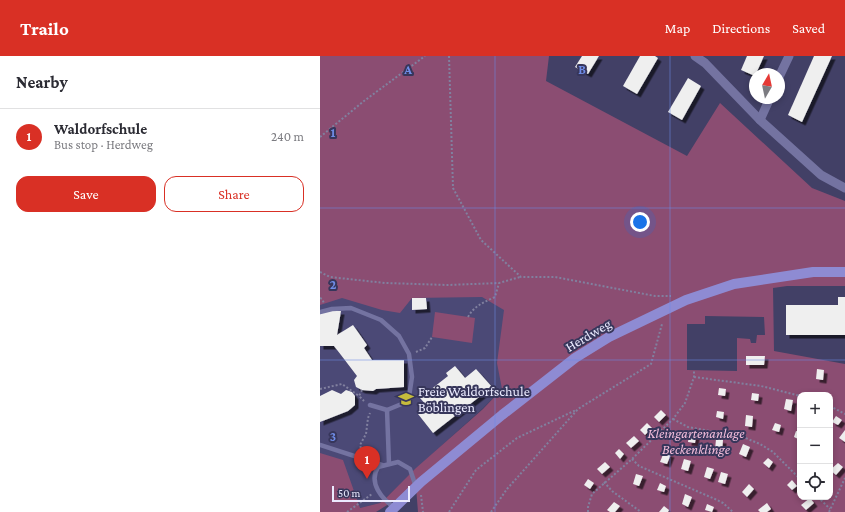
<!DOCTYPE html>
<meta charset="utf-8">
<style>
:root{--surface:#fff;--page:#f7f7f7;--text:#2b2b33;--muted:#7c7c81;--line:#e1e1e2;--accent:#d93025}
body{margin:0;font-family:"Crimson Pro",serif;background:var(--page);color:var(--text)}
.controls{position:absolute;right:12px;bottom:12px;display:grid;overflow:hidden;border-radius:8px;box-shadow:0 2px 6px #0003}
.controls button{width:36px;height:36px;display:grid;place-items:center;padding:0;border:0;border-bottom:1px solid var(--line);background:var(--surface);color:var(--text);font:20px sans-serif}
.compass{position:absolute;left:429px;top:12px;width:36px;height:36px;border-radius:50%;background:var(--surface);box-shadow:0 2px 6px #0003;rotate:9deg}
.scale{position:absolute;left:12px;bottom:10px;width:78px;box-sizing:border-box;padding-left:4px;border:2px solid #ebebff;border-top:0;font-size:11px;line-height:14px;white-space:nowrap;color:#ebebff;-webkit-text-stroke:3px #37365b;paint-order:stroke}
.you{position:absolute;left:320px;top:166px;width:14px;height:14px;margin:-10px;border:3px solid #fff;border-radius:50%;background:#1a73e8;box-shadow:0 0 0 6px #1a73e833}
.badge{display:grid;place-items:center;width:26px;height:26px;border-radius:50%;background:var(--accent);color:#fff;font-size:13px;font-weight:700}
.pin{position:absolute;translate:-50% -33px;filter:drop-shadow(0 1px 2px #0008)}
.pin::after{content:'';position:absolute;top:21px;width:14px;height:12px;background:inherit;clip-path:polygon(0 0,100% 0,50% 100%)}
.list{margin:0;padding:0;list-style:none}
h2{display:flex;justify-content:space-between;align-items:center;height:52px;margin:0;padding:0 16px;font-size:17px}
h2 small{font-size:13px;font-weight:400;color:var(--muted)}
.list li{display:grid;grid-template-columns:26px 1fr auto;gap:12px;align-items:center;box-sizing:border-box;height:56px;padding:0 16px;border-top:1px solid var(--line)}
.list b{display:block;font-size:15px;white-space:nowrap}
.list p{margin:0;font-size:13px;white-space:nowrap;color:var(--muted)}
.list em{font-size:13px;font-style:normal;color:var(--muted)}
.actions{display:flex;gap:8px;padding:12px 16px}
.actions a{flex:1;padding:9px 0;border:1px solid var(--accent);border-radius:12px;text-align:center;font-size:14px;color:var(--accent)}
.actions .main{background:var(--accent);color:#fff}
.icon{flex:none;width:22px;height:22px;fill:none;stroke:currentColor;stroke-width:2;stroke-linecap:round;stroke-linejoin:round}
.map{position:relative;flex:none;width:525px;height:456px;overflow:hidden}
header{display:flex;align-items:center;gap:24px;box-sizing:border-box;height:56px;padding:0 20px;background:var(--accent);color:#fff}
header strong{font-size:19px}
nav{display:flex;gap:22px;margin-inline-start:auto;font-size:14px}
main{display:flex}
aside{flex:1;background:var(--surface)}
.map>svg:first-child{display:block}
.built{fill:#4b4976}
.green{fill:#8b4d72;fill-rule:evenodd}
.building{fill:#efefef;filter:url(#shadow)}
.lines{fill:none;stroke-linecap:round;stroke-linejoin:round}
.path{stroke:#81809f;stroke-width:2;stroke-dasharray:2 2;stroke-linecap:butt}
.lane{stroke:#7473a1;stroke-width:4.5}
.street{stroke:#7473a1;stroke-width:9}
.secondary{stroke:#8e8bd3;stroke-width:10}
.grid{fill:none;stroke:#6f8de8;stroke-width:1;stroke-opacity:0.55}
.labels{text-anchor:middle;stroke-width:4;stroke-linejoin:round;paint-order:stroke}
.street-label{font-size:14px;fill:#ebebff;stroke:#37365b}
.poi-label{font-size:14px;fill:#ebebff;stroke:#37365b;text-anchor:start}
.park-label{font-size:14px;font-style:italic;fill:#f4bddb;stroke:#37365b}
.grid-label{font-size:13px;text-anchor:middle;font-weight:bold;fill:#6f8de8;stroke:#37365b;stroke-width:4;stroke-linejoin:round;paint-order:stroke}
</style>
<header>
<strong>Trailo</strong>
<nav><a>Map</a><a>Directions</a><a>Saved</a></nav>
</header>
<main>
<aside>
<h2>Nearby<small></small></h2>
<ul class="list">
<li><span class="badge">1</span><div><b>Waldorfschule</b><p>Bus stop · Herdweg</p></div><em>240 m</em></li>
</ul>
<div class="actions"><a class="main">Save</a><a>Share</a></div>
</aside>
<div class="map">
<svg width="525" height="456" viewBox="0 0 525 456">
<defs>
<filter id="shadow"><feDropShadow dx="3.5" dy="3.5" stdDeviation="0" flood-color="#0009"/></filter>
</defs>
<rect width="100%" height="100%" fill="#424066"/>
<path class="built" d="M0 220 191 230 182 333 163 352 120 391 60 447 40 452 0 456Z"/>
<g class="green">
<path d="M0 0H229L226 25 367 100 400 47 492 132 525 145V230H467L453 232 454 295 525 308V456H98L96 431 56 456H0V397L23 404 40 452 60 447 64 444 96 412 163 353 182 333 177 307 184 254 162 241 92 242 80 257 62 254 22 242 0 249ZM385 260 444 261 445 279H437L436 287H431L430 283 417 282V315L367 314V268H385ZM480 339H510V441H480Z"/>
<path d="M115 256 155 262 152 287 112 281Z"/>
</g>
<g class="building">
<path d="M262 0H279L268 18 255 11Z"/>
<path d="M320 0H335L338 2 317 38 303 30Z"/>
<path d="M427 0H444L435 20 421 14Z"/>
<path d="M494 0H512L482 66 468 59Z"/>
<path d="M368 22 381 30 362 64 348 56Z"/>
<path d="M518 241H525V279H466V249H518Z"/>
<path d="M92 242H106L107 253 92 254Z"/>
<path d="M7 255H21L17 279 33 269 47 289 44 292 52 304H84V331L56 333 53 335 42 334 36 331 34 324 37 320 21 299 14 290H0V258Z"/>
<path d="M426 300H445L444 309H426Z"/>
<path d="M135 310 145 322 156 313 172 331 113 377 98 358 107 350 100 342 128 320 126 317Z"/>
<path d="M497 313 504 314 503 324 496 323Z"/>
<path d="M399 332 406 333 405 340 398 339Z"/>
<path d="M12 334 21 338 26 334 32 336 35 340V349L28 355 0 366V340Z"/>
<path d="M432 337 439 338 438 345 431 344Z"/>
<path d="M466 343 473 344 471 355 464 353Z"/>
<path d="M341 354 346 359 339 366 334 361Z"/>
<path d="M397 355 404 356 403 363 396 361Z"/>
<path d="M426 359 433 360 432 371 425 370Z"/>
<path d="M516 360 522 364 518 369 512 366Z"/>
<path d="M327 367 332 372 325 379 320 374Z"/>
<path d="M455 367 461 369 459 376 452 374Z"/>
<path d="M525 374V386L519 382Z"/>
<path d="M476 375 480 376V384L474 381Z"/>
<path d="M369 379 376 380 375 387 368 386Z"/>
<path d="M314 380 319 385 311 392 306 387Z"/>
<path d="M396 383 403 384 402 395 395 394Z"/>
<path d="M423 388 430 391 426 401 419 398Z"/>
<path d="M299 393 304 398 300 403 295 397Z"/>
<path d="M344 396 351 398 347 408 340 406Z"/>
<path d="M448 402 453 406 449 412 443 407Z"/>
<path d="M364 403 371 405 368 415 361 413Z"/>
<path d="M285 406 290 411 282 418 277 413Z"/>
<path d="M518 407 523 411 516 419 510 414Z"/>
<path d="M387 411 394 413 390 423 384 421Z"/>
<path d="M401 416 408 418 405 428 398 426Z"/>
<path d="M316 418 323 420 319 430 313 428Z"/>
<path d="M268 423 274 427 270 433 264 429Z"/>
<path d="M472 424 477 430 472 434 467 429Z"/>
<path d="M340 427 346 430 344 436 337 434Z"/>
<path d="M429 428 434 433 427 441 422 436Z"/>
<path d="M365 438 372 441 368 451 362 448Z"/>
<path d="M490 442 494 447 486 454 481 449Z"/>
<path d="M294 446 300 450 295 456H290L287 454Z"/>
<path d="M447 447 451 453 447 456H440L438 454Z"/>
<path d="M387 448 394 451 392 456 385 454Z"/>
<path d="M344 450 349 454 348 456H339Z"/>
</g>
<g class="lines">
<g class="path">
<path d="M129 0 133 132 161 184 201 221H235L335 240H351"/>
<path d="M0 81 44 45 105 0"/>
<path d="M0 216 10 221 65 227 128 229 179 227 200 221"/>
<path d="M0 242 2 243 4 247"/>
<path d="M148 261C154 250 164 246 175 241L179 227"/>
<path d="M96 296 105 292 112 281"/>
<path d="M374 321 441 330 480 340"/>
<path d="M0 333 22 328 39 340"/>
<path d="M42 334 39 340 44 345"/>
<path d="M510 350 525 358"/>
<path d="M353 363 368 371 423 381 440 388 453 396 480 423"/>
<path d="M42 396 40 389 46 378 48 362 50 357"/>
<path d="M312 403 319 410 395 443 403 447 413 456"/>
<path d="M284 426 292 435 321 456"/>
<path d="M101 439 103 456"/>
<path d="M498 441 510 453"/>
<path d="M27 456 52 438"/>
<path d="M129 456 156 414 197 382 256 354"/>
<path d="M171 456 187 433 258 353 331 308 342 268"/>
<path d="M268 456V451L272 438 312 403 353 363 365 347 374 321V315"/>
<path d="M509 456 525 422"/>
</g>
<g class="lane">
<path d="M0 256 12 253 31 252 61 264 79 280 89 298 92 321 89 341 84 347 67 354 50 349"/>
<path d="M67 354 69 408"/>
<path d="M0 389 62 409"/>
<path d="M75 452C62 443 48 427 58 411L78 406 90 413 96 431"/>
</g>
<g class="street">
<path d="M375 0 385 7 440 64 501 119 525 132"/>
<path d="M459 21 469 0"/>
<path d="M440 64 450 42"/>
</g>
<path class="secondary" d="M70 456 101 426 182 359 255 302 289 281 366 244 414 228 493 216H525"/>
</g>
<path class="grid" d="M175 0V456M350 0V456M0 152H525M0 304H525"/>
<defs>
<g id="school-bare" transform="scale(1.2)"><path d="M0-5L7-2L0 1L-7-2ZM-4 1L0 2.5L4 1V4Q0 6-4 4Z" fill="#c6bc3c" stroke="#37365b" stroke-width="2.5" paint-order="stroke"/></g>
</defs>
<g fill-rule="evenodd">
<use href="#school-bare" x="86" y="343"/>
</g>
<g class="labels">
<g class="street-label">
<text transform="translate(268 279) rotate(-31)" y="5">Herdweg</text>
</g>
<g class="poi-label">
<text x="98" y="340">Freie Waldorfschule<tspan x="98" dy="16">Böblingen</tspan></text>
</g>
<g class="park-label">
<text x="376" y="382">Kleingartenanlage<tspan x="376" dy="16">Beckenklinge</tspan></text>
</g>
</g>
<g class="grid-label">
<text x="88" y="18">A</text>
<text x="262" y="18">B</text>
<text x="13" y="81">1</text>
<text x="13" y="233">2</text>
<text x="13" y="385">3</text>
</g>
</svg>
<div class="controls">
<button>+</button>
<button>−</button>
<button><svg class="icon" aria-label="locate" viewBox="0 0 24 24"><circle cx="12" cy="12" r="6"/><path d="M12 2v4M12 18v4M2 12h4M18 12h4"/></svg></button>
</div>
<svg class="compass" viewBox="-18 -18 36 36"><path d="M0-13l5 13h-10z" fill="#e53935"/><path d="M0 13l5-13h-10z" fill="#7c7c81"/></svg>
<div class="scale">50 m</div>
<div class="you"></div>
<div class="pin badge" style="left:47px;top:423px">1</div>
</div>
</main>
